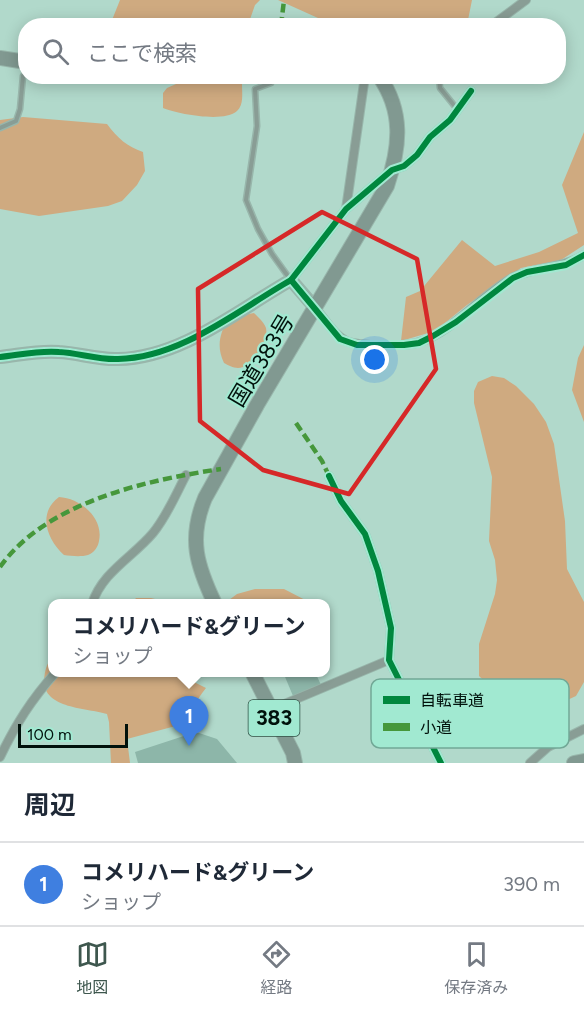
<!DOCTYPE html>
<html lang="ja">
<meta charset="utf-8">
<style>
:root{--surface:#fff;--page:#f2f2f3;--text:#1f2937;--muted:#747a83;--line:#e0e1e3;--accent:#3e574e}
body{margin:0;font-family:Figtree,"Noto Sans JP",sans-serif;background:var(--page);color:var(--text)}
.scale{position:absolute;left:18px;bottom:15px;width:110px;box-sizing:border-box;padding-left:6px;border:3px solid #00110b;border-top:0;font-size:16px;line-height:21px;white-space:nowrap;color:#00110b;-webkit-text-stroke:4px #a1e9d1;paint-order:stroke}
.you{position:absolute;left:375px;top:360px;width:21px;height:21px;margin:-15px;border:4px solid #fff;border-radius:50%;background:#1a73e8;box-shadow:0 0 0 9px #1a73e833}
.badge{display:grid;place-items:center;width:39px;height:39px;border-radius:50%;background:var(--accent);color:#fff;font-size:20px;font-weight:700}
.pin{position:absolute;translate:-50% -50px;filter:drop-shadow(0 2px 3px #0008)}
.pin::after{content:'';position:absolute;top:32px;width:21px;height:18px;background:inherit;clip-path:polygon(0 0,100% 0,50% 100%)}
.popup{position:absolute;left:48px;top:599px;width:282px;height:78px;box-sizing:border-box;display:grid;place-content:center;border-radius:12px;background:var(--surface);filter:drop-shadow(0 2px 4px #0005);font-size:20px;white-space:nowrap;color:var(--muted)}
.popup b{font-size:22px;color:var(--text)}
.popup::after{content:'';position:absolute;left:50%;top:100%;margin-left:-12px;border:12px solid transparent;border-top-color:var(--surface)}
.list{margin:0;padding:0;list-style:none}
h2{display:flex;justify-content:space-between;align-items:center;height:78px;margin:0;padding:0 24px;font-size:26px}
h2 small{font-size:20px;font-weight:400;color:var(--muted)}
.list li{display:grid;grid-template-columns:39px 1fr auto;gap:18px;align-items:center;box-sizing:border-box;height:84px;padding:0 24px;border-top:2px solid var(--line)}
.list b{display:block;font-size:22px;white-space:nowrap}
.list p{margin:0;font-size:20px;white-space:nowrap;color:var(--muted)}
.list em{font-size:20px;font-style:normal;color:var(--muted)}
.icon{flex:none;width:33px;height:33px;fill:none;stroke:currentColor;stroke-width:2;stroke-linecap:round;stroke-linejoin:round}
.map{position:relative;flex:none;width:584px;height:763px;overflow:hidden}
.search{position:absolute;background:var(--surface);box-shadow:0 3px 15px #0003;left:18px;right:18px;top:18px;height:66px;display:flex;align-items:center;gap:15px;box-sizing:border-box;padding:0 21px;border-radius:24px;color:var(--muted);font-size:22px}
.sheet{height:162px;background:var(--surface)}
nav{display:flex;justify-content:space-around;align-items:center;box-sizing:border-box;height:84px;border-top:2px solid var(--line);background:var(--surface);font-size:16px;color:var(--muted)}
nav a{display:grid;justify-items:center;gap:3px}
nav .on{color:var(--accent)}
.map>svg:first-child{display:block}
.forest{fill:#cfaa80}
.building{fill:#8db6a9}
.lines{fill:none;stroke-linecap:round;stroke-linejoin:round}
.lane-casing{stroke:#98b6ab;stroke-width:7}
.street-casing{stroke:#98b6ab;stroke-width:10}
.secondary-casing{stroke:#98b6ab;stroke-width:14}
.highway-casing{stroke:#98b6ab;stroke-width:16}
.lane{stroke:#899d95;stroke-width:4}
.street{stroke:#899d95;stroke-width:8}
.secondary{stroke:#849c94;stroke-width:10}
.highway{stroke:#819991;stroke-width:14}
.quiet{stroke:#46973b;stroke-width:4.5;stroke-dasharray:9 4.5;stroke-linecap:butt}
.cycleway-casing{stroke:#a1e9d1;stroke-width:10}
.cycleway{stroke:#00873e;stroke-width:6}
.marked{fill:none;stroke:#d62828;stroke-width:4.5;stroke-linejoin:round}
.labels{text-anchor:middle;stroke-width:4.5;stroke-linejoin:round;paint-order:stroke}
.shield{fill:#a1e9d1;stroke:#305246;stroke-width:1.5}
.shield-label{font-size:21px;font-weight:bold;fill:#00110b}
.street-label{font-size:22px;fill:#00110b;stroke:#a1e9d1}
.key{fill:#a1e9d1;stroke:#71a896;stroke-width:1.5}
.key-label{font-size:16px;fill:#00110b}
</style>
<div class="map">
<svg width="584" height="763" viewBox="0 0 584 763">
<rect width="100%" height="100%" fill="#b1d9cb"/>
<g class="forest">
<path d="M120 0H260L255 5 248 25H181L177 21 159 18 144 25H110Z"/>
<path d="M278 0H472L467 25 402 26 394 23 318 18Z"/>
<path d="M194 76H232L242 84C242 93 244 105 237 111 224 123 178 114 163 108V93L167 88Z"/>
<path d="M23 117 107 124C118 139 127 146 143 152L145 171 137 185 122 201 108 206 39 216 0 209V120Z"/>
<path d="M584 132V245L561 260 521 268 467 305 435 331 401 341 406 297 420 291 462 240 495 266 539 252 578 233 562 185Z"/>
<path d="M254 313C258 317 264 322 266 328 269 343 253 367 238 368 233 368 228 365 224 363 216 346 220 334 228 318Z"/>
<path d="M584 345V422L572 390 578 358Z"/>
<path d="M492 376 504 378 516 386 534 404 546 422 554 444 565 521 567 569 584 602V682L576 696 550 708 530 712 504 699 479 676V644L495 594 497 580 495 560 489 541 492 477 474 403V391L478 382Z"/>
<path d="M59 497C80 498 104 518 99 541 98 547 94 553 88 555 81 557 71 556 64 555 47 540 37 513 59 497Z"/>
<path d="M255 589H284L311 603H225L237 594Z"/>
<path d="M136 598H151L171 603H132Z"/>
<path d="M52 658V672L176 673 206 688C197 699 191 712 183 724L127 739 130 763H111L109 722 107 714C88 708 43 709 44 680 45 671 46 664 52 658Z"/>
</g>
<g class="building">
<path d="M283 672H315L321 685 293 696Z"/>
<path d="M196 732 217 739 237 763H138L135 752Z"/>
</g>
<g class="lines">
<g class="lane-casing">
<g id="lane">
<path d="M274 76 271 83 255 89 257 126 246 200 258 229 272 254 290 279"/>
<path d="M439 76 440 88 457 109"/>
<path d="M0 128 16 121 20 109 23 76 26 72"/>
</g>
</g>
<g class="street-casing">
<g id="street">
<path d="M491 26 526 0"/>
<path d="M346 209 365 76"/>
<path d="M291 280 346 209 392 170 404 166 417 155 430 137 450 120 471 91"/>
<path d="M316 309C342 341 339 345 383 345 395 345 408 346 420 342 456 329 481 295 514 277 537 266 562 269 584 255"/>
<path d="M329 476 341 501 365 534 378 571 391 628 389 660 441 763"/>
<path d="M92 604C102 572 133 557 153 533 167 516 176 494 186 475"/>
<path d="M270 710 389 660"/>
<path d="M0 757C16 724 31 700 56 672"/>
<path d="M530 763 548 747 584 729"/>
</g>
</g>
<g class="secondary-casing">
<path id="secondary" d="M0 357C19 355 40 350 59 352 79 353 98 360 118 359 181 358 238 310 291 280L316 309"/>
</g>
<g class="highway-casing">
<g id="highway">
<path d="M0 58 26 62"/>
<path d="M215 604C197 566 188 539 205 498L257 405 387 186C400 147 404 112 379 76"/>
<path d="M252 672 293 753 295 763"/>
<path d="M574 763 584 761"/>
</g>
</g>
<use href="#lane" class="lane"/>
<use href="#street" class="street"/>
<use href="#secondary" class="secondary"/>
<use href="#highway" class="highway"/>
<g class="quiet">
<path d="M281 26 284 0"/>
<path d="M296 423 322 461 329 476"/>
<path d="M0 567C46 502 147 480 221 469"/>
</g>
<g class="cycleway-casing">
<g id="cycleway">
<path d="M291 280 346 209 392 170 404 166 417 155 430 137 450 120 471 91"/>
<path d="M0 357C19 355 40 350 59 352 79 353 98 360 118 359 181 358 238 310 291 280L340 339 357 345H404L419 343 433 336 456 322 513 278 527 272 566 265 584 255"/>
<path d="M329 476 341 501 365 534 378 571 391 628 389 660 441 763"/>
</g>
</g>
<use href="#cycleway" class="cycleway"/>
</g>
<path class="marked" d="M322 212 417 259 436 369 349 494 263 470 200 421 198 289Z"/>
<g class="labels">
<rect class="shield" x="248.5" y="700" width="51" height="36" rx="4.5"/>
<g class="shield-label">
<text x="274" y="725">383</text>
</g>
<g class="street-label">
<text transform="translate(261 360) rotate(-59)" y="8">国道383号</text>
</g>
</g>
<rect x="371" y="679" width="198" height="69" rx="9" class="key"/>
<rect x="383" y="696" width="27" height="8" fill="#00873e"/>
<rect x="383" y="723" width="27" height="8" fill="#46973b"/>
<g class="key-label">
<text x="420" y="706">自転車道</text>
<text x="420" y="733">小道</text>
</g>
</svg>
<div class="scale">100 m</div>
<div class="you"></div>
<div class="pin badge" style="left:189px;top:746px;background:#3f7fe0">1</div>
<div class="popup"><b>コメリハード&amp;グリーン</b>ショップ</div>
<div class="search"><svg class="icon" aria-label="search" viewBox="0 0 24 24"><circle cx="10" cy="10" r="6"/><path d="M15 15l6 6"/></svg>ここで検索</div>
</div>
<section class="sheet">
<h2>周辺<small></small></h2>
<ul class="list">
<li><span class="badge" style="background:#3f7fe0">1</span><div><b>コメリハード&amp;グリーン</b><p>ショップ</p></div><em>390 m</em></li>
</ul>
</section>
<nav>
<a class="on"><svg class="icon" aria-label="map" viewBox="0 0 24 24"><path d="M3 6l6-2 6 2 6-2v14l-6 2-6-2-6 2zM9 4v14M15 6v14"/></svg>地図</a>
<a><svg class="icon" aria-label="directions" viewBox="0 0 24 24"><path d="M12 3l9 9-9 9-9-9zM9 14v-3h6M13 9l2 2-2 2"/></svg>経路</a>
<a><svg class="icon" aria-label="saved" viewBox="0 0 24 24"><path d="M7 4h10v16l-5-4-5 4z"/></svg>保存済み</a>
</nav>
